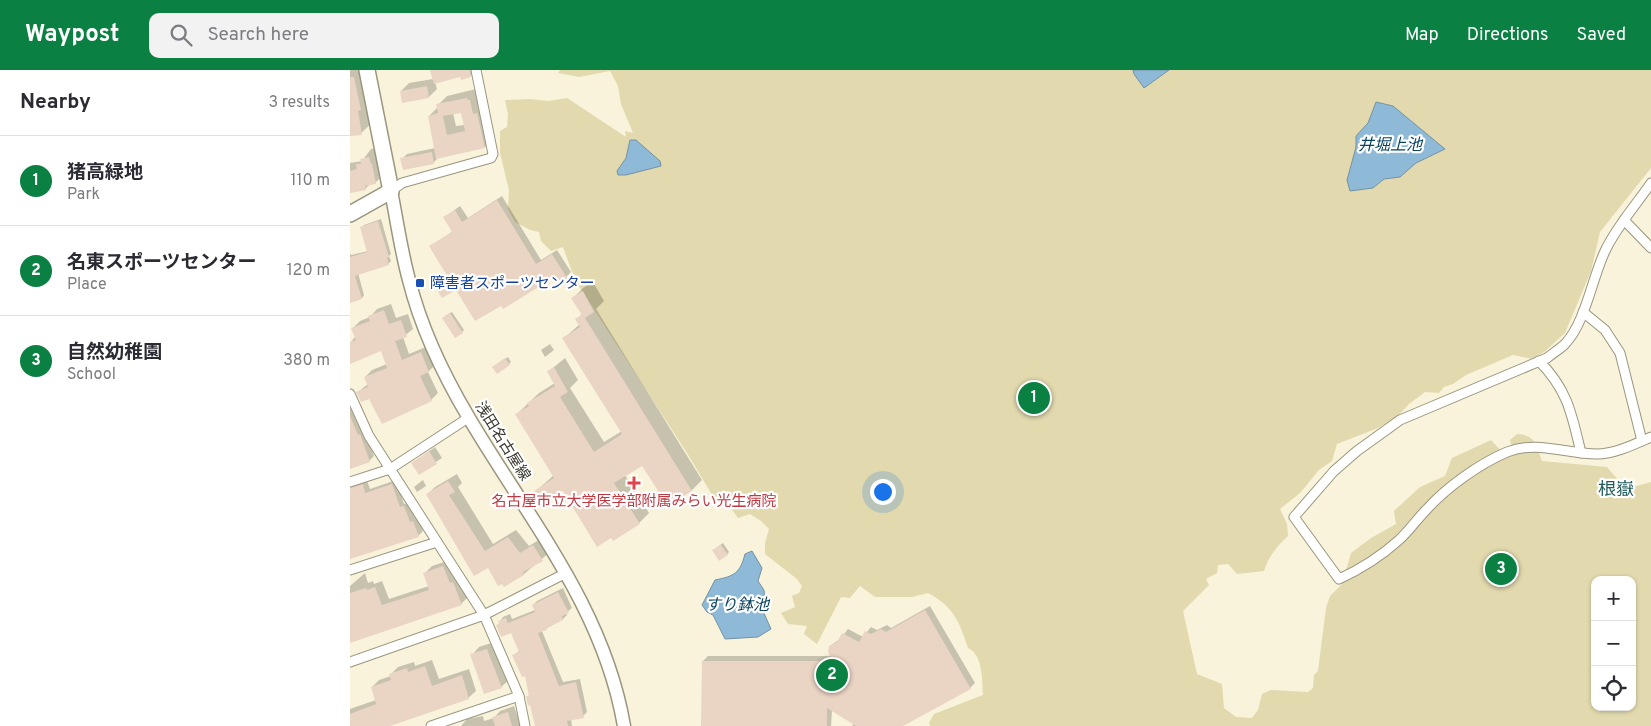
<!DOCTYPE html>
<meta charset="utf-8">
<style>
:root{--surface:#fff;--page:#f2f2f3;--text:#2b2b33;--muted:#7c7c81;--line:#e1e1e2;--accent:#0b8043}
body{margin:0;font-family:Overpass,"Noto Sans JP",sans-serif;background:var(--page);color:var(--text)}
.controls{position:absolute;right:15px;bottom:15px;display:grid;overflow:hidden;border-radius:10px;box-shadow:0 1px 4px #0004}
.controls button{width:45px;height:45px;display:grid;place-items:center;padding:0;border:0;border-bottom:1px solid var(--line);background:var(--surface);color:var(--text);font:25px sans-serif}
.you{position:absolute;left:532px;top:421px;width:18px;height:18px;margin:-12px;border:4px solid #fff;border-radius:50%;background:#1a73e8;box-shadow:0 0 0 8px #1a73e833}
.badge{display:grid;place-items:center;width:32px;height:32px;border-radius:50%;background:var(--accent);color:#fff;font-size:16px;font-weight:700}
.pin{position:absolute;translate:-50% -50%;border:2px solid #fff;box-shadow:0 1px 5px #0006}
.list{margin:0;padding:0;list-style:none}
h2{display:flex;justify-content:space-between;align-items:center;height:65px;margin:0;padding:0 20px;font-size:21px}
h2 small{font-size:16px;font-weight:400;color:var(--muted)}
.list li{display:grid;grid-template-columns:32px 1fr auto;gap:15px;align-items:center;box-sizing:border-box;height:90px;padding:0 20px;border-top:1px solid var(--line)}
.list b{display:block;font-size:19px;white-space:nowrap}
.list p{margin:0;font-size:16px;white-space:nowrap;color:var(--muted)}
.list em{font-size:16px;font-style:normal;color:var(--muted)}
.icon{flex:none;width:28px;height:28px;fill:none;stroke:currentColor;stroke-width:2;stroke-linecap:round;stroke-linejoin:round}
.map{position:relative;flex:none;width:1301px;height:656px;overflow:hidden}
header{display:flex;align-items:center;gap:30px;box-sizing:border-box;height:70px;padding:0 25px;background:var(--accent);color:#fff}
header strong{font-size:24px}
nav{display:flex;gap:28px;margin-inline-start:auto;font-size:18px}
.search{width:350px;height:45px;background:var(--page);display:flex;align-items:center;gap:12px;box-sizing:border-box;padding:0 18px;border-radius:10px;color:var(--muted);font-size:19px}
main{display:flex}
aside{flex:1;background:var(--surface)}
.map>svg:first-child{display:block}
.green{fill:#e2d9ae;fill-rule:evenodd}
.water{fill:#8ebad7;stroke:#7492a4}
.shadow{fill:#0003;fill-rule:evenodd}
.building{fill:#ead4c4;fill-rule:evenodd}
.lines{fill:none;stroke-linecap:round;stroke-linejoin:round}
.minor-casing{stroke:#9a957e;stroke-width:11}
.secondary-casing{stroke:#9a957e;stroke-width:15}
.primary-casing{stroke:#9a957e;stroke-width:18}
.minor{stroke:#fff;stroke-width:9}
.secondary{stroke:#fff;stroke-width:12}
.primary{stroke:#fff;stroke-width:15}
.transit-dot{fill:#1a4fb4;stroke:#fff;stroke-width:2}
.health-dot{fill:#e0444e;stroke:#fff;stroke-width:2}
.labels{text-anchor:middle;stroke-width:4.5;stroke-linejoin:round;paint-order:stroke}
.transit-label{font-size:15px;fill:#164399;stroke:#fff;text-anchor:start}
.street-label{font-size:15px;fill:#38362c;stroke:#fff}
.health-label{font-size:15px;fill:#be3a42;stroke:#fff}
.water-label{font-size:16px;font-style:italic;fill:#084360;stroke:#fff}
.quarter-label{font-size:18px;fill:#235d5c;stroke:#fff}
</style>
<header>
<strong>Waypost</strong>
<div class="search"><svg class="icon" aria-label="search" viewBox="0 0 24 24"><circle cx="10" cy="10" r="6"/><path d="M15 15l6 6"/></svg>Search here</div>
<nav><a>Map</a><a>Directions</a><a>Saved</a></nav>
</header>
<main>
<aside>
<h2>Nearby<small>3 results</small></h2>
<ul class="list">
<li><span class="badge">1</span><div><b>猪高緑地</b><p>Park</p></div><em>110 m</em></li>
<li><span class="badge">2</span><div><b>名東スポーツセンター</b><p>Place</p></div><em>120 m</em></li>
<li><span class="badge">3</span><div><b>自然幼稚園</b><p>School</p></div><em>380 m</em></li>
</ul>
</aside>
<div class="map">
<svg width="1301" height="656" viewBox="0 0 1301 656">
<rect width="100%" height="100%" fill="#f8f3da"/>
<path class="green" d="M210 0H1301V98L1250 162 1241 201 1215 263 1194 282 1182 289 1163 285 1116 305 1103 314 1094 317 1089 323 1075 322 1059 334 1049 345 1028 358 987 374 982 391 969 400 950 423 930 439 937 454 938 466C926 477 919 486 914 501L887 504 878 494 868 495 867 503 856 509 859 515 833 541 847 604 872 614 874 638 886 647 902 648 908 640 912 624 921 620 958 622 963 618 964 605 968 601 976 538 980 526 992 514 1001 483 1021 468 1046 454 1044 441 1070 417 1095 406 1102 388 1141 370 1154 384 1163 381 1160 370 1167 364C1186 365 1186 375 1192 391L1257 397 1269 411 1272 420 1301 412V656H580L579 653 584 644 633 625C632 609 633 585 618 578 609 551 604 537 578 523L562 527H525L510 516 500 528 491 527 467 574 454 564 457 556 438 554 431 543 445 537 442 526 449 523 452 516 447 509 415 484V473L419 459 411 451 400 444 388 448 378 434 367 429 361 423 337 383 225 210 213 177 201 181 191 171 189 162 180 160 165 152 158 139 159 120 150 83V61L157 57 158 44 155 30 180 29 198 31 217 28 276 67 275 61 283 63 271 34 268 16 260 1 229 7 208 3ZM1245 510H1282V637H1245Z"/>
<g class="water">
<path d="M783 0H819L794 18 784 4Z"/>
<path d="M1026 32 1043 36 1095 79 1066 93 1050 107 1034 109 1023 118 1000 121 997 110 1006 77V66L1018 53Z"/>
<path d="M280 70H286L310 91 311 96 276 105H268L267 101 276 88Z"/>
<path d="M402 481 412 498 408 511 414 520 415 530 413 541 421 559 408 567 375 569 363 545 357 542 352 535 365 510C385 506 390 503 395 484Z"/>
</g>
<g class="shadow">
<path d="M0 0H15L22 53 11 63 0 65Z"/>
<path d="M80 0H126L120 6H111L85 12 87 19 79 27 53 32 51 21 59 13 83 9Z"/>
<path d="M126 19 144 68 135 77 89 87 84 92 54 99 52 89 57 84 85 78 79 46 88 37V35L97 26ZM112 42 115 55 106 56 103 43Z"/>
<path d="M29 78 35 103 25 113 20 114 15 119 0 121V93L12 91 21 79Z"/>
<path d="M152 126 191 190 207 180 221 202 216 207H203L151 234 106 218 89 220 102 211 81 176 103 161 95 147 110 136 118 148Z"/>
<path d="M31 149 41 184 39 186 41 191 38 194 8 203 14 225 12 228 0 232V183L1 185 18 181 11 158 14 155Z"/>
<path d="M243 212 254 231 246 239 352 410 342 420 318 435 293 394 275 405 299 443 289 453 213 420 186 421 204 405 166 345 189 323 205 313 198 302 215 288 228 310 220 318 254 372 272 361 214 268 230 254 227 249 232 244 223 228 233 218Z"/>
<path d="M41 234 46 248 58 244 63 259 53 267 59 284 78 276 86 294 78 302 88 323 81 330 20 327 8 322 18 314 15 307 22 300 37 294 32 280 0 292V273L6 266 3 258 10 251 20 247 27 239Z"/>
<path d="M102 242 114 260 112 262 95 246Z"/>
<path d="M200 274 204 280 195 287 191 280Z"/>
<path d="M158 287 161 292 159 294 146 295Z"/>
<path d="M0 334 15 360 24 386 19 391 0 397Z"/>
<path d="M85 377 92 388 69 403 63 393Z"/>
<path d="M107 404 112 413 108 417 143 474 166 460 179 476 192 468 200 482 174 504 155 515 77 425 85 417Z"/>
<path d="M46 410 54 434 59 432 65 448 68 447 73 461 68 466 0 488V414L17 411 20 419Z"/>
<path d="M73 410 76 416 67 422 64 417Z"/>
<path d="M373 473 379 482 377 484 366 478Z"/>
<path d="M100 490 118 527 111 534 0 571V516L15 503 18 513 23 511 24 514 32 511 39 529 79 516 75 503 82 496Z"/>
<path d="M213 518 222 538 216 543 217 545 213 549 192 561 213 612 230 609 237 642 233 646 221 649 222 656H186L181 634 177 627 180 624 176 605 164 585 170 580 162 561 148 555 153 547 160 544 162 549 185 540 183 535 187 531Z"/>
<path d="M580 536 625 613 620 618 550 656H502L504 653 482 640 481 656H353V591L358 586H482L480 576 490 569 498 559 513 567 521 557 527 560 537 555 541 558Z"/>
<path d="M144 572 159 610 151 617 122 585 129 577Z"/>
<path d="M82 590 89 609 119 599 126 621 118 628 36 656H0V639L26 630 22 617 29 610 41 606V604L48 597 64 592 65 596Z"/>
<path d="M164 636 171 656H111L117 649 133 646 134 651 144 648 150 641Z"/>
</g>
<g class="building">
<path d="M80 0H120L121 7 111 10 110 7 84 14Z"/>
<path d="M0 7H4L11 40 8 41 12 65 0 66Z"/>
<path d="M77 16 79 28 52 33 50 21Z"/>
<path d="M117 28 118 30H120L123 44 127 43 135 78 86 89 78 46 88 43 86 34ZM111 43 115 61 97 65 93 46Z"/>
<path d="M82 82 84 94 53 100 50 88Z"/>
<path d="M19 87 21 94H22L26 114 15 116 16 120 0 123V101L7 99 6 94H11L10 89Z"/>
<path d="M147 130 186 194 202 184 217 208 208 214 203 208 153 239 151 236 125 251 106 220 92 228 87 220 101 212 79 176 102 162 93 147 105 140 112 152Z"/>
<path d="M28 151 39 187 37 188 39 195 5 206 12 229 0 233V187L17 182 10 157Z"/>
<path d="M233 221 244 242 235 248 342 421 318 436 292 396 264 413 290 454 263 471 261 468 247 477 213 421 192 434 184 421 204 408 165 344 179 336 177 333 205 316 197 301 204 297 218 322 210 327 244 382 272 364 212 268 230 257 225 249 232 245 221 228Z"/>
<path d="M34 240 39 254 51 250 57 267 45 271 52 290 71 282 79 302 70 306 82 331 32 354 19 329 11 332 6 322 18 317 14 307 37 298 31 281 0 294V272L6 270 1 258 20 251 18 246Z"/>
<path d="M100 243 113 263 105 268 92 248Z"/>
<path d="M155 288 160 295 147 304 142 297Z"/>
<path d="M0 346 8 365 10 364 20 392 0 399Z"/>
<path d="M79 381 87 394 69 405 61 393Z"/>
<path d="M98 411 105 422 99 425 135 481 158 467 170 483 183 475 193 491 173 502 174 505 154 517 152 514 148 516 138 498 124 506 76 424Z"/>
<path d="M13 414 15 423 42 414 50 437 54 436 60 452 63 451 69 467 0 489V418Z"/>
<path d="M371 475 378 485 369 491 362 480Z"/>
<path d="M93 496 100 513 103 512 112 535 0 573V523L16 518 17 520 25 517 32 535 79 520 73 503Z"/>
<path d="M208 522 219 543 212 546 213 550 196 558 197 560 188 563 209 616 226 612 234 648 217 651 218 656H185L180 635 178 636 176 626H179L175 606 172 607 162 585 169 582 161 563 151 567 146 555 149 554 148 551 156 548 158 553 185 542 182 535Z"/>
<path d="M575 540 621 619 553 656H506L477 638V656H351L352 591H482L478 581 479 576 487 572 492 563 509 572 515 561 521 564 531 559 536 562Z"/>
<path d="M137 579 152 618 134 624 120 584Z"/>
<path d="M75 596 82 616 112 605 119 629 40 656H0V644L26 634 21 617 41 610 39 604 57 598 58 602Z"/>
<path d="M158 642 162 656H145L142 647Z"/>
</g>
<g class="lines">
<g class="minor-casing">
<g id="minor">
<path d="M1301 113C1286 135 1268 155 1256 179 1242 207 1236 252 1215 274 1210 279 1203 283 1197 288L1050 350 1007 381 984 401 944 447 989 509C1011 499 1030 487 1049 470 1059 461 1067 449 1077 439 1097 417 1129 394 1157 382 1187 370 1216 384 1247 384 1265 384 1285 374 1301 367"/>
<path d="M41 121 52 113 141 88 143 84 126 0"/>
<path d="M1274 150 1301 178"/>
<path d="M1233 242 1255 260 1270 283 1292 371"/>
<path d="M1189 291C1218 320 1222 345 1231 383"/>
<path d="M0 324 19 366 134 545 169 626 175 656"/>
<path d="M0 412 40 399 118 348"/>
<path d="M0 500 87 472"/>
<path d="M0 592 134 545 216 503"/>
<path d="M81 656 169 626"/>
</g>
</g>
<g class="secondary-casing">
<path id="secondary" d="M41 121C47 151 51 181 59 210 71 258 94 306 119 348 178 448 254 538 274 656"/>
</g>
<g class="primary-casing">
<path id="primary" d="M0 144 41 121 17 0"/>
</g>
<use href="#minor" class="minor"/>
<use href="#secondary" class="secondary"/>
<use href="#primary" class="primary"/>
</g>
<rect class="transit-dot" x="65" y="208" width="10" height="10" rx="2.5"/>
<path class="health-dot" d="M281.5 405.5h5v5h5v5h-5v5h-5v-5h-5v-5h5z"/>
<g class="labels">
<g class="transit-label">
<text x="80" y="218">障害者スポーツセンター</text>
</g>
<g class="street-label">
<text transform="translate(153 371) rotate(58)" y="5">浅田名古屋線</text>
</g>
<g class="health-label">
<text x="284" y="436">名古屋市立大学医学部附属みらい光生病院</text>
</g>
<g class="water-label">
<text x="1040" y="80">井堀上池</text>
<text x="387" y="540">すり鉢池</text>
</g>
<g class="quarter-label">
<text x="1266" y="425">根嶽</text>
</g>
</g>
</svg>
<div class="controls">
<button>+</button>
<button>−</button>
<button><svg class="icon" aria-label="locate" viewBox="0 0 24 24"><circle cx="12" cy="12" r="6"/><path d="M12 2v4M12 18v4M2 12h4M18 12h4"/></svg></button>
</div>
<div class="you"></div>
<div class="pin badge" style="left:684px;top:328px">1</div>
<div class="pin badge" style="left:482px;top:605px">2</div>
<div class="pin badge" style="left:1151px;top:499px">3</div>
</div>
</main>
